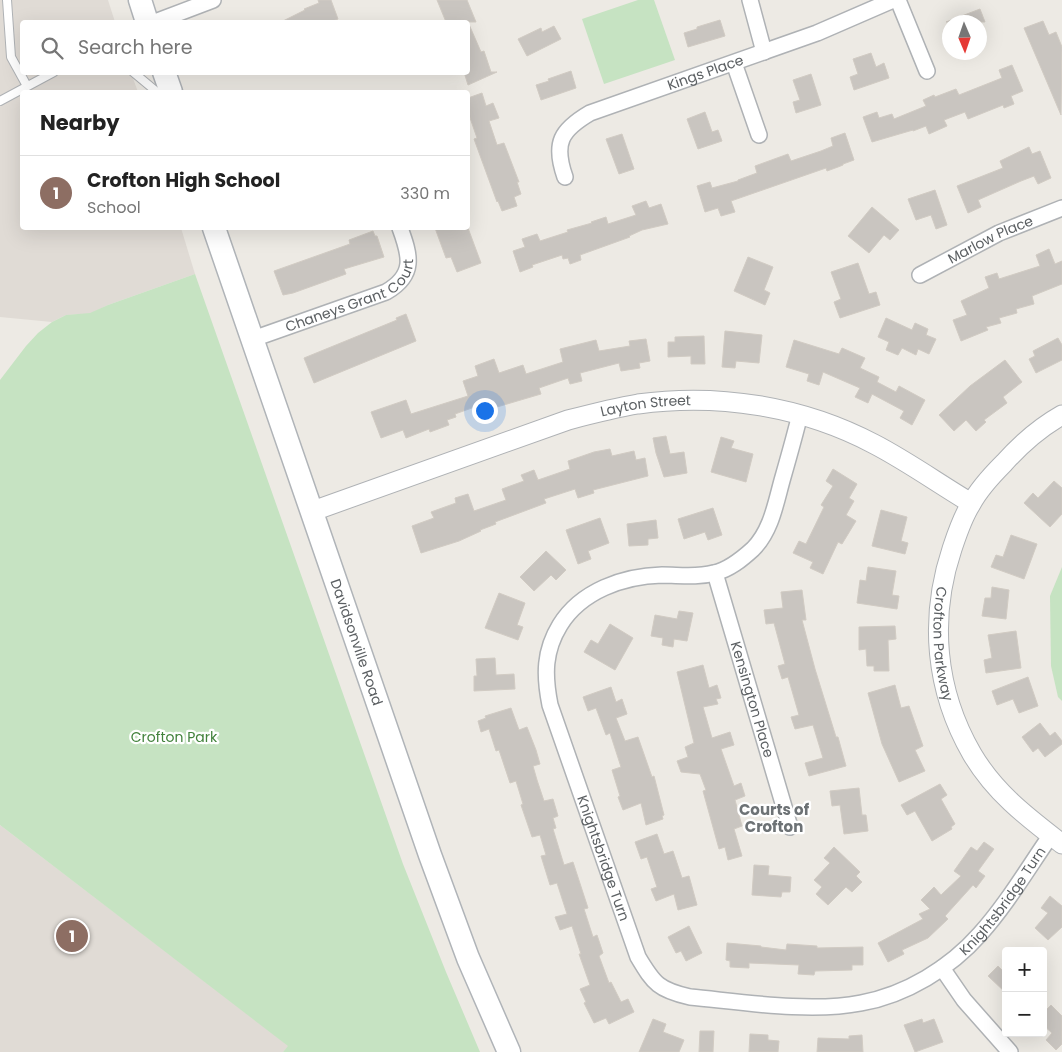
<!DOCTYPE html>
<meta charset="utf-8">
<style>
:root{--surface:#fff;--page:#f6f6f6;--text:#222;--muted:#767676;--line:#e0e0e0;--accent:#db3c44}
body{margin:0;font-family:Poppins,sans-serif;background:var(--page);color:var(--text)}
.controls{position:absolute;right:15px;bottom:15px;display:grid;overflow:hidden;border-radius:5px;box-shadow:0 5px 20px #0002}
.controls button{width:45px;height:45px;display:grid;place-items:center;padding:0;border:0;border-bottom:1px solid var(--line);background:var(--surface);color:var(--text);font:25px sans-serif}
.compass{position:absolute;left:942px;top:15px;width:45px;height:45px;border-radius:50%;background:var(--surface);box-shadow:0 5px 20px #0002;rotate:178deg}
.you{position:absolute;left:484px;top:410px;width:18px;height:18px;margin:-12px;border:4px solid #fff;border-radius:50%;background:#1a73e8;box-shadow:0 0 0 8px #1a73e833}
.badge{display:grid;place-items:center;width:32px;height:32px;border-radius:50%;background:var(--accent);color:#fff;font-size:16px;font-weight:700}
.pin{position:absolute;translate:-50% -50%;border:2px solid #fff;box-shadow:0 1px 5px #0006}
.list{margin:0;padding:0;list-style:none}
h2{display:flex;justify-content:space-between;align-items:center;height:65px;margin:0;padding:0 20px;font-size:21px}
h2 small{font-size:16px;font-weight:400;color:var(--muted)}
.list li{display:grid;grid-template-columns:32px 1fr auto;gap:15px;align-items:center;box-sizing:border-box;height:75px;padding:0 20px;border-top:1px solid var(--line)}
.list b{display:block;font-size:19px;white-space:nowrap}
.list p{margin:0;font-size:16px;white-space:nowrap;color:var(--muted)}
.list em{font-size:16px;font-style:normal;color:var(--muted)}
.icon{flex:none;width:28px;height:28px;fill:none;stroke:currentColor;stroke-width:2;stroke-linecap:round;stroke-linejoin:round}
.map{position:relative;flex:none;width:1062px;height:1052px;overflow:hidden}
.search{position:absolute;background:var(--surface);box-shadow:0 5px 20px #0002;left:20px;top:20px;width:450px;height:55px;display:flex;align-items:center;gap:12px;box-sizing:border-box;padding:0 18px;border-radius:5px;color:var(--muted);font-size:19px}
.panel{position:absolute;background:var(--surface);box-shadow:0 5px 20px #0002;left:20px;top:90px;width:450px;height:140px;border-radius:5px}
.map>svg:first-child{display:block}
.education{fill:#e0dbd5}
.green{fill:#c6e3c2}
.building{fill:#c9c5c0;stroke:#d1cbc3}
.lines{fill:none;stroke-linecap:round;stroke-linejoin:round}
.service-casing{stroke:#afb2b5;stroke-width:10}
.minor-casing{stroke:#afb2b5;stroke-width:18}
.tertiary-casing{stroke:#afb2b5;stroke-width:21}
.secondary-casing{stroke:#b0b4b8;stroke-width:25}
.service{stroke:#fff;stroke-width:8}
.minor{stroke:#fff;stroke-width:15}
.tertiary{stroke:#fff;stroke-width:19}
.secondary{stroke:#fff;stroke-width:22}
.labels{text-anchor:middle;stroke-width:4.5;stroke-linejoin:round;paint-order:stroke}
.street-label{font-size:14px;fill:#5c6063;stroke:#fff}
.park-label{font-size:14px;fill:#42823c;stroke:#fff}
.neighbourhood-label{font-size:15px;font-weight:bold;fill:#6d7275;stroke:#fff}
</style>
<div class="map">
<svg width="1062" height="1052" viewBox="0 0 1062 1052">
<rect width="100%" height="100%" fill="#edeae4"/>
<g class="education">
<path d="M0 0H108L115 22H22V72L131 73 138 92H22V228H181L195 274 108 305 90 314 66 315 52 322 0 317Z"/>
<path d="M0 825 289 1046 283 1052H0Z"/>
</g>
<g class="green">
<path d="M638 0H654L675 60 604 84 582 19Z"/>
<path d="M195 274 403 864 446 972 480 1052H283L288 1046 0 825V380L26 346 38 333 52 322 66 315 90 313 108 305Z"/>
<path d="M1062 567V701L1058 697 1051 666 1050 596Z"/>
</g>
<g class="building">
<path d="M318 0H331L338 19 330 22H281L305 10 304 9 319 3Z"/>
<path d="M437 0H467L476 22H468L481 52 484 51 491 72H497L468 85 464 72H468V22H446Z"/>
<path d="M980 9 985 22H946Z"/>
<path d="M720 20 725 36 688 47 684 33 697 29V27Z"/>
<path d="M1043 21 1049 35 1056 32 1062 47 1061 115 1024 28Z"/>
<path d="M554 26 561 39 527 56 518 39 541 28 542 32Z"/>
<path d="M871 53 876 67 884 63 889 78 854 90 850 77 858 74 853 59Z"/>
<path d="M1012 65 1023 91 1011 96 1014 104 1004 108 1003 105 968 119 965 112 944 120 947 126 929 134 926 126 913 131V130L872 142 863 117 877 112 879 118 892 114 894 119 926 106 923 100 934 95 935 97 956 89 959 95 1002 78 999 70Z"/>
<path d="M571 71 576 88 541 100 536 85 549 81 548 79Z"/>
<path d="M811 74 821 105 796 113 793 102 800 100 793 80Z"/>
<path d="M482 93 486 106 493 103 499 118 489 121 497 145 504 143 519 182H517L521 194 514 197 517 206 502 211 498 201 497 202 474 139 477 138 468 112V98Z"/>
<path d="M705 112 712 132 718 130 722 141 698 149 687 119Z"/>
<path d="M845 133 854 160 843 164V165L838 167 827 171 826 168 731 201 735 212 721 216 718 208 705 212 697 186 710 182 712 188 738 181V180L757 173 755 166 788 154 791 161 821 151 833 146 831 138Z"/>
<path d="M622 134 634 169 619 174 606 139Z"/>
<path d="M1029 147 1032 154 1040 151 1051 178 1038 184 1034 176 1021 181 978 200 981 207 968 213 957 186 1003 168 1000 161Z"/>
<path d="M935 190 947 225 936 229 931 215 916 220 908 199Z"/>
<path d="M646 201 649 208 661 204 668 224 642 230 629 236 630 237 580 255 581 260 570 264 568 258 563 259 562 255 532 265 533 267 520 272 513 251 525 247 522 239 537 234 540 241 568 232 567 230 592 223 591 222 606 217 608 224 636 215 632 206Z"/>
<path d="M872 207 899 230 890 240 884 235 869 253 848 236Z"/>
<path d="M435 228H468L481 263 457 272 451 257 446 258Z"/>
<path d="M373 231 375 236H377L384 257 344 269 346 274 293 293 283 295 274 271 350 244 349 240Z"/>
<path d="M1049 249 1055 264 1062 261V284L1032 296 1034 304 1016 309 1017 313 999 318 1001 323 986 327 988 330 961 341 953 320 967 315 961 301 989 288 985 277 997 273 999 279 1040 266 1036 255Z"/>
<path d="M748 257 773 267 764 290 770 293 765 305 734 291Z"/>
<path d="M858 263 869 294 876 292 880 305 840 318 834 302 841 299 831 272Z"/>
<path d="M406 314 416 341 314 383 304 358 397 320 396 318Z"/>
<path d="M886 318 912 330 915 323 928 329 926 335 936 339 929 354 918 349 916 355 902 348 898 355 886 350 889 342 878 337Z"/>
<path d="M725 331 762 335 759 363 736 361 735 368 722 367Z"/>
<path d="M704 336 705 364H691V356L668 357V342H675V337Z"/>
<path d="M1058 338 1062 345V360L1036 373 1029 359 1035 356 1033 351Z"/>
<path d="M646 339 650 361 639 363 640 368 621 371 619 363 580 373 582 381 570 384 568 378 539 388 541 394 497 407 494 400 455 414 456 417 447 420 449 425 430 432 429 429 406 438 403 430 381 438 371 412 406 400 411 414 468 396 463 381 478 376 475 366 494 359 499 373 523 365 526 374 563 362 560 349 596 340 599 351 630 346 629 341Z"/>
<path d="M794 340 839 354 842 348 865 358 860 368 879 377 877 382 896 392 899 386 925 400 912 425 900 418 904 411 872 394 868 403 855 397 860 388 823 372 819 385 807 381 809 374 786 367Z"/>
<path d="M1005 360 1022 382 1003 397 1007 403 984 420 986 422 976 431 966 420 954 431 939 415 970 386Z"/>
<path d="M666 436 670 454 684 452 687 473 664 477 656 453 653 438Z"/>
<path d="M721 437 734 441 731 448 753 454 746 482 711 472Z"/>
<path d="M610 449 612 456 634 451 636 460 645 458 648 476 593 490 594 493 578 498 575 489 544 499 546 503 495 522 496 524 480 530 481 531 459 541 421 553 412 526 434 518 431 512 456 503 455 498 468 494 474 511 506 500 502 489 524 481 521 475 534 470 538 480 570 469 568 461 594 452Z"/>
<path d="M833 469 857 484 849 498 854 501 846 515 856 521 842 544 838 542 823 574 810 568 813 562 793 553 799 541 806 544 824 507 821 505 833 486 826 481Z"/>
<path d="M1054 481 1062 488V514L1050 527 1024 503 1033 493 1038 498Z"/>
<path d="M713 508 722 535 708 540 705 532 684 539 678 519Z"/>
<path d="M881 510 907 517 901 541 908 543 905 554 872 546Z"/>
<path d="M600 518 609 543 588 551 591 559 578 564 566 530Z"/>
<path d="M656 520 658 538 648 539V545L629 546 627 524Z"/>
<path d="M1011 535 1037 544 1024 579 991 567 996 555 1003 557Z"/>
<path d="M546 551 566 570 556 580 551 575 534 591 520 577Z"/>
<path d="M868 567 896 571 892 595 899 596 897 609 857 603 860 580 866 581Z"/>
<path d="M992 587 1009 590 1006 619 982 616 985 598H991Z"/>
<path d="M802 590 806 620H802L815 669 836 737H838L846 766 809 776 805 763 823 758 813 725 795 729 791 717 799 715 788 677 782 679 778 666 785 664 774 623 766 624 764 610 783 608 781 592Z"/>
<path d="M499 593 525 603 517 625 523 627 518 640 485 628Z"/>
<path d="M679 611 693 613 687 641 674 639 673 647 662 645 663 638 651 636 655 615 677 619Z"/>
<path d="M610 624 633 638 615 670 584 652 591 640 598 644Z"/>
<path d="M895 626 896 639 888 640 889 671H874V666H867L866 649 859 650V627Z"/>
<path d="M1016 631 1021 668 986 673 984 660 992 658 988 635Z"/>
<path d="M495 658 496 675 514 674 515 689 474 691V676H477L476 659Z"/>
<path d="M703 665 709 688 717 685 721 698 716 699 718 704 703 707 712 738 730 732 734 745 721 749 734 786 741 783 745 796 735 800 742 826 734 829 742 856 728 860 725 847 719 849 703 791 706 790 700 774 681 772 677 761 688 757 685 747 694 743 677 672Z"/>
<path d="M1028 677 1038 706 1019 713 1013 699 997 705 992 691Z"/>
<path d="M895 685 901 708 909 706 923 746 915 750 925 771 899 782 882 744 868 693Z"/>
<path d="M611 687 616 702 622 699 627 714 616 718 625 741 638 737 652 777 654 776 664 815 662 816 663 819 646 825 641 803 623 810 618 797 620 796 612 770 621 767 610 733 606 735 596 708 588 711 583 697Z"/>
<path d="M511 708 519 730 527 727 536 750 540 764 533 766 537 780 544 801 553 799 558 816 553 818 556 828 553 829 564 865 573 862 588 908 584 909 593 937 597 935 603 953 599 956 609 983 611 982 621 1002 628 999 634 1012 609 1024 606 1018 594 1023 584 1003 586 1002 580 989 590 985 579 954H581L572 926 560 930 555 917 567 914 557 883 550 885 541 856 546 855 540 835 532 837 521 805 523 804 516 781 510 783 499 750 496 751 489 729 481 732 478 721 486 718 485 716Z"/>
<path d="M1040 723 1050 736 1055 732 1062 741V744L1045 757 1038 748 1033 752 1022 737Z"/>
<path d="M940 784 947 795 941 799 955 824 951 827 952 829 932 841 915 811 907 815 901 805Z"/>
<path d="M859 788 862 815H866L868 831 844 834 840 805 832 806 830 791Z"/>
<path d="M657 834 664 854 673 851 682 878 689 876 697 905 678 910 674 894 656 901 651 889 657 887 647 857 641 859 635 842Z"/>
<path d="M984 842 994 849 978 871 985 876 976 888 973 885 945 916 948 919 928 938 902 950 904 954 888 962 878 943 923 919 919 914 930 909 921 900 934 887 941 895 961 876 954 871 971 847 977 851Z"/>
<path d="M834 847 860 872 856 876 862 882 852 892 846 887 828 905 816 894 822 887 814 880 830 863 824 858Z"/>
<path d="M754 865 769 866 768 875 791 877 790 892H782L781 897 752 895Z"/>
<path d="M1050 896 1062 906V927L1048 940 1035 928 1048 913 1041 908Z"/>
<path d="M689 926 702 953 686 961 681 951 676 953 668 937Z"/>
<path d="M727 943 761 946V947L786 950 787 944 817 946V948L863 947V965H852V970L815 971 814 975 798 974 799 965 749 963V968L730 967V961L726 960Z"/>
<path d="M998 966 1006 974V993L988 976Z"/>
<path d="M1051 1005 1062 1016V1044L1056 1050 1046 1040 1052 1033 1043 1025V1013Z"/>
<path d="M653 1019 666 1024 663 1032 684 1040 679 1052H639Z"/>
<path d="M922 1019 923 1023 934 1019 943 1042 915 1052 904 1025Z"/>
<path d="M700 1031H714L713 1052H699Z"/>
<path d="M750 1034 768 1035V1040L779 1041 778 1052H749Z"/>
<path d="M862 1035 863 1052H817L818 1038 849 1039V1036Z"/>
</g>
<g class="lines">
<g class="service-casing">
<g id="service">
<path d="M7 0 11 57 27 86"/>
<path d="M133 72 157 92"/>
<path d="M0 101 54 72"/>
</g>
</g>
<g class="minor-casing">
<g id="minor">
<path d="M750 0 764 52"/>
<path d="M898 0 927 71"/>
<path d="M155 22 213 0"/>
<path d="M734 63 759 135"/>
<path id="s1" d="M565 177C553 143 561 130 590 113L817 33 893 0"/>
<path id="s2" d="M920 275 999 233 1062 208"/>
<path id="s3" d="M253 339 386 292C416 275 410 255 400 228"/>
<path id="s4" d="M800 414C795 435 789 456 783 477 776 501 772 530 753 549 742 559 729 570 714 573 697 578 679 575 662 575 623 576 581 591 560 625 544 651 544 675 550 705L638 957C654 984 659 990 690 997 742 1002 810 1013 861 1003 906 995 950 968 980 934 1007 904 1028 868 1051 835"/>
<path id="s5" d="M715 573 790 827"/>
<path d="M942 968 964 1000 1010 1052"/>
</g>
</g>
<g class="tertiary-casing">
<g id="tertiary">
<path id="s6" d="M1062 415C1039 428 1021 444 1004 463 992 475 979 489 971 504 962 518 957 534 952 549 929 618 935 690 972 754 995 793 1027 817 1062 844"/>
<path id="s7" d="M313 511 568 420C591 414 614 408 638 404 718 393 802 406 874 444 907 461 939 484 971 503"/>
</g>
</g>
<g class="secondary-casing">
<g id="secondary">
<path d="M140 0 147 22"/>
<path d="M164 72 171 92"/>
<path id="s8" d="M214 228 430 855 468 958 509 1052"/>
</g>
</g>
<use href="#service" class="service"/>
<use href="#minor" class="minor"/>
<use href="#tertiary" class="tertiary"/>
<use href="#secondary" class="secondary"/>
</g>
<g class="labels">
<g class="street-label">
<text dy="5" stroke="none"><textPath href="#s1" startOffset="200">Kings Place</textPath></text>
<text dy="5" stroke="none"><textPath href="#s2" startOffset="79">Marlow Place</textPath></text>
<text dy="5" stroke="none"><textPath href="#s3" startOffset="109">Chaneys Grant Court</textPath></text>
<text dy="5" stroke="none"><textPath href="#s7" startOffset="350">Layton Street</textPath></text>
<text dy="5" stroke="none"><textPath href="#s8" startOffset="438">Davidsonville Road</textPath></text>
<text dy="5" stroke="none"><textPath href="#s6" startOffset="274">Crofton Parkway</textPath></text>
<text dy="5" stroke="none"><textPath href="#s5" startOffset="132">Kensington Place</textPath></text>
<text dy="5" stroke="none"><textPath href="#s4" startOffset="606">Knightsbridge Turn</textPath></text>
<text dy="5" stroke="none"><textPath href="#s4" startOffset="1131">Knightsbridge Turn</textPath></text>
</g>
<g class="park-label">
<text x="174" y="742">Crofton Park</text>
</g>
<g class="neighbourhood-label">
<text x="774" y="815">Courts of<tspan x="774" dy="17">Crofton</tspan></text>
</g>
</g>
</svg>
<div class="controls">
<button>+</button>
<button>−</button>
</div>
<svg class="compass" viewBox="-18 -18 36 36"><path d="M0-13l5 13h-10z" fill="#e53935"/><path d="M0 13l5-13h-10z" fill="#767676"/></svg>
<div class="you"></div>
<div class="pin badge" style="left:72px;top:936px;background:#8d6e63">1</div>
<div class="search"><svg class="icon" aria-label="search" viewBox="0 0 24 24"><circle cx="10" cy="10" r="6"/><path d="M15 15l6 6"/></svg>Search here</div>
<section class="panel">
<h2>Nearby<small></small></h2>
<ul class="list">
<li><span class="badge" style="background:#8d6e63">1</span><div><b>Crofton High School</b><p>School</p></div><em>330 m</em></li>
</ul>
</section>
</div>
